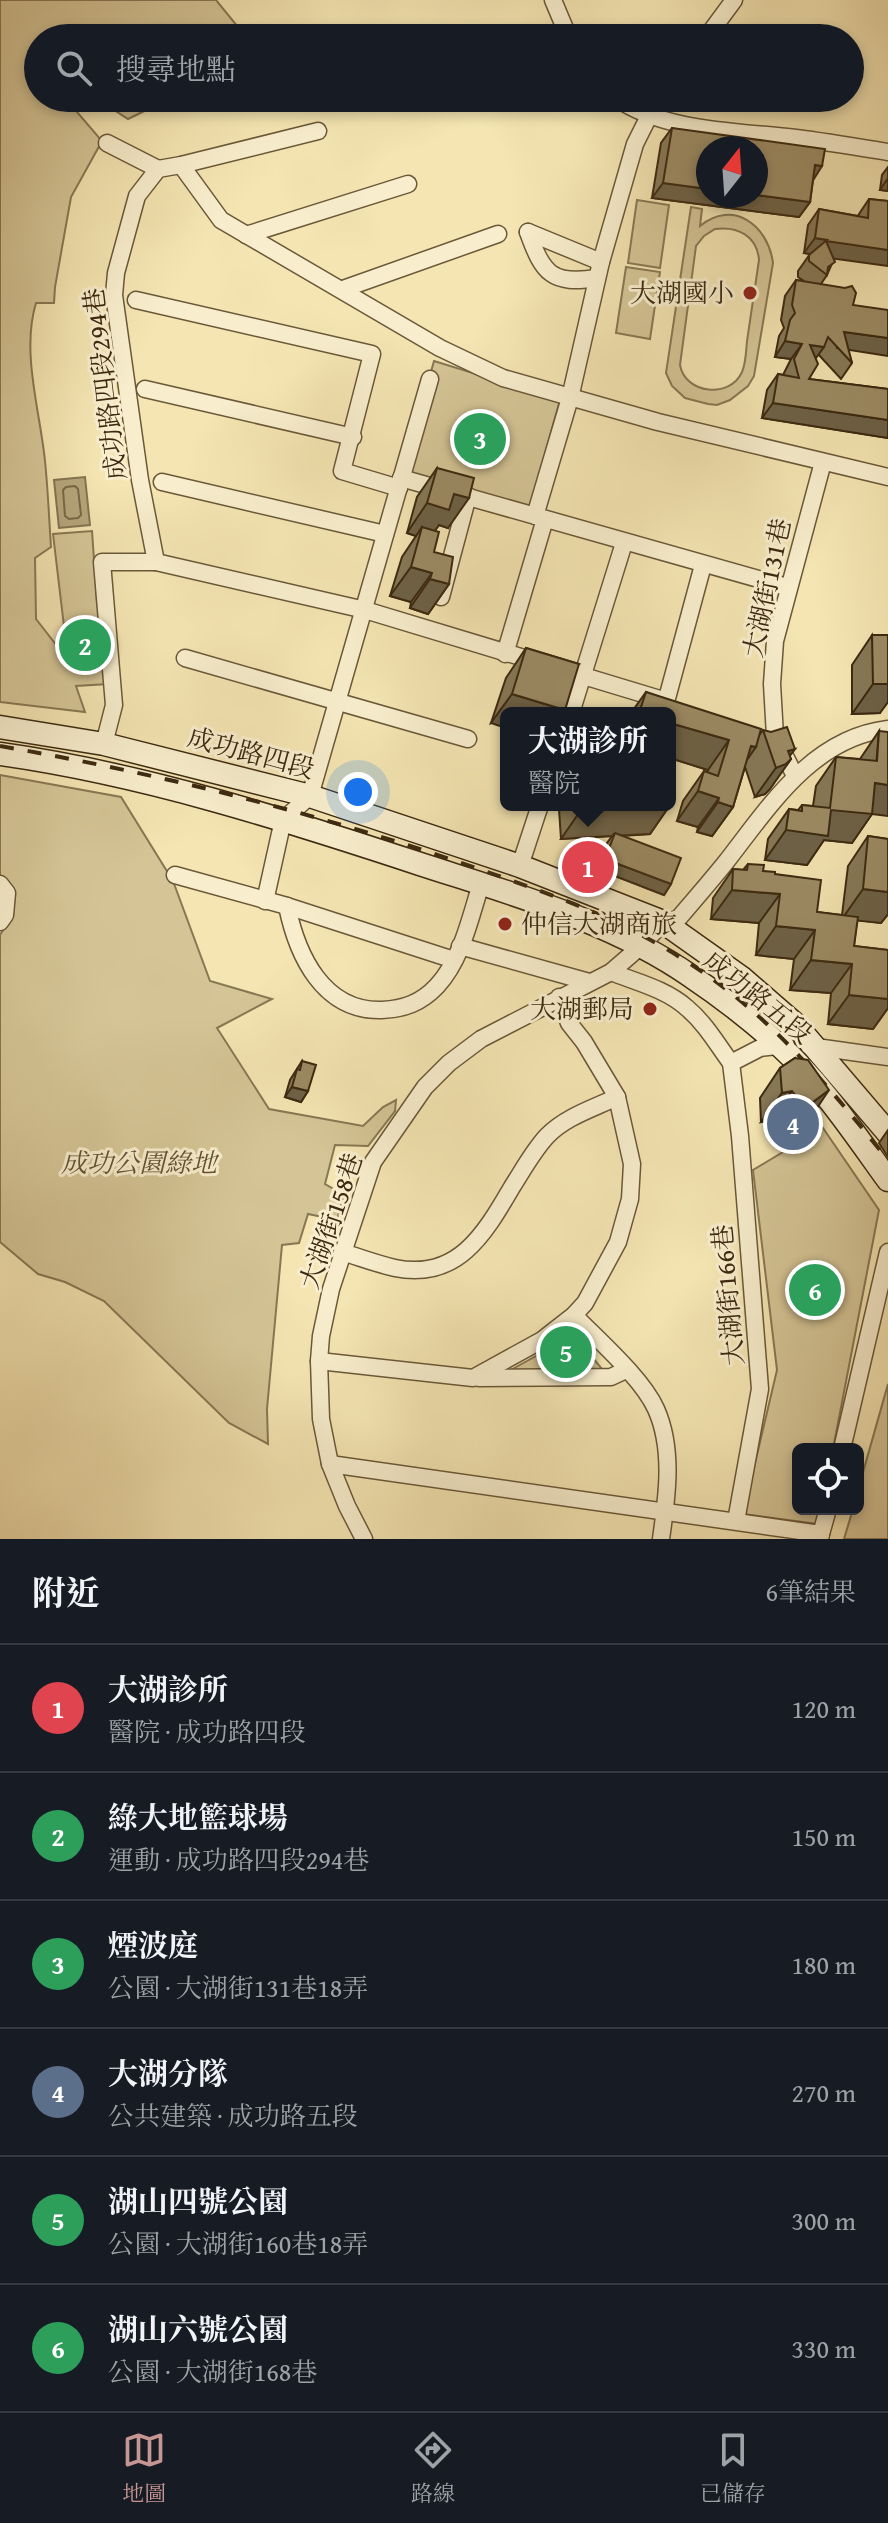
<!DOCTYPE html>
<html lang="zh-TW">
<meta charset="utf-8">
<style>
:root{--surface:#171b24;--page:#20242c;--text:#f1f3f6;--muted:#9ea1a6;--line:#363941;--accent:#c59692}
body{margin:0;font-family:"Gentium Book Plus","Noto Serif TC",serif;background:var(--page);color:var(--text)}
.controls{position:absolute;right:24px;bottom:24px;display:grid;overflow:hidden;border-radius:12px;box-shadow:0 4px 12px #0003}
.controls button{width:72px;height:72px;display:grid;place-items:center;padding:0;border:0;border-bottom:2px solid var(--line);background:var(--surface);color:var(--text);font:40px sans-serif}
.compass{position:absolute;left:696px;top:136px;width:72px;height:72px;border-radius:50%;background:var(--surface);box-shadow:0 4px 12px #0003;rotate:17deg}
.you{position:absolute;left:358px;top:792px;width:28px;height:28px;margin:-20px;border:6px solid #fff;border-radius:50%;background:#1a73e8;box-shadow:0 0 0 12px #1a73e833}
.badge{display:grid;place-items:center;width:52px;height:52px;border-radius:50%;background:var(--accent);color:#fff;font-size:26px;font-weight:700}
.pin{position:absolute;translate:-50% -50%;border:4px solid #fff;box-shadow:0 2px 8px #0006}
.popup{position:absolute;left:500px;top:707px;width:176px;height:104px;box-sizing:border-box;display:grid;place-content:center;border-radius:12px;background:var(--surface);filter:drop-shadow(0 2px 6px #0005);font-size:26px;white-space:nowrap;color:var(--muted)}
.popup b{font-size:30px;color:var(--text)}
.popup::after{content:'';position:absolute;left:50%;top:100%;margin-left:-16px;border:16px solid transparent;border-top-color:var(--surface)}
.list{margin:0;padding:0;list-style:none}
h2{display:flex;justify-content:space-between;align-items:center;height:104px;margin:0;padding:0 32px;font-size:34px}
h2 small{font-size:26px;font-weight:400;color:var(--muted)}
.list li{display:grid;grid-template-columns:52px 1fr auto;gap:24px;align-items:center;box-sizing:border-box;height:128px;padding:0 32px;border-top:2px solid var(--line)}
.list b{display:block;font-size:30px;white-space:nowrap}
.list p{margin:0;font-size:26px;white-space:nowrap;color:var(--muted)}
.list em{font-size:26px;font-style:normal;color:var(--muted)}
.icon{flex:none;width:44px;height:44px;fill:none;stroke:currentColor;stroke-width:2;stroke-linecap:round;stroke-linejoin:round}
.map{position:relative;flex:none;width:888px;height:1539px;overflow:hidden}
.search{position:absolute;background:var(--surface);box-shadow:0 4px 12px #0003;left:24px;right:24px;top:24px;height:88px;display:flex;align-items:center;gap:20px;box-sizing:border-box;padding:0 28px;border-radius:44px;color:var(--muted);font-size:30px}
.sheet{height:872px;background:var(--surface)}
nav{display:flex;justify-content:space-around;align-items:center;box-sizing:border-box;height:112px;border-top:2px solid var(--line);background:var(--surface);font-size:22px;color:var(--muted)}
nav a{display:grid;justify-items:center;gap:4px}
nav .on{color:var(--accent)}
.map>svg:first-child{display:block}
.green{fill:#d5c596;stroke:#887753;stroke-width:2;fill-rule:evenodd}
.water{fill:#b5a57b;stroke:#857350;stroke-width:2}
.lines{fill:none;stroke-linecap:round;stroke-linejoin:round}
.shore{stroke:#786746;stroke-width:2}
.street-casing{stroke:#6a5838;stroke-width:19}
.secondary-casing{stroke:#3c2910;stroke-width:25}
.street{stroke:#f8eecd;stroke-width:16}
.secondary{stroke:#f8eecd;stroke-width:22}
.rail{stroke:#3c2910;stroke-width:4;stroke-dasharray:14 14;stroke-linecap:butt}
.wall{fill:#867856;stroke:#3c2910;stroke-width:2}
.shaded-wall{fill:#6d6146;stroke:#3c2910;stroke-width:2}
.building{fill:#9c8b64;stroke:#3c2910;stroke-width:2}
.poi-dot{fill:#8f2418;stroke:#f8eecd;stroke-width:3}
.labels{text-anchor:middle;stroke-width:6;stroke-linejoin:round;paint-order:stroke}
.poi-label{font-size:26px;fill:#3c2910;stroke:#f8eecd;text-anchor:end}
.street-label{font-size:26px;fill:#3c2910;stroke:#f8eecd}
.park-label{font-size:26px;font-style:italic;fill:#625032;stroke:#f8eecd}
</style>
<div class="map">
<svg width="888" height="1539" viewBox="0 0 888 1539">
<rect width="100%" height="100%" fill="#f4e5b2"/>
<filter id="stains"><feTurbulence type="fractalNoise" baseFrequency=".0025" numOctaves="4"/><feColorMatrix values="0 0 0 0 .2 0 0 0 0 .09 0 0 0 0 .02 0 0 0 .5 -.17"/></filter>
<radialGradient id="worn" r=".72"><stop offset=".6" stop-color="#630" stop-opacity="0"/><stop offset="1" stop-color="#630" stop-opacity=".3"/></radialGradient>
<g class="green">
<path d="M0 0H216L247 38H38V98H65L102 141 71 197 55 287 54 303H36C21 352 40 411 45 461 48 490 49 518 51 547L35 558 36 619 68 660 53 534 92 531 97 602 108 684 76 686 85 712 0 702Z"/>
<path d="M96 98H171L128 119Z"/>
<path d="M637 200 669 205 660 268 628 263Z"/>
<path d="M691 207 702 209 700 226C733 199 768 225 773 263L754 376 748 386 730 400 717 405 708 404 685 398 672 386 666 373ZM715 229C738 226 757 236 759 260 755 287 751 314 747 341 746 351 746 363 742 372 730 399 685 394 680 365L696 246 704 236Z"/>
<path d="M626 267 660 272 650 339 616 333Z"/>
<path d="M434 361 560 400 528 514 401 478Z"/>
<path d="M0 775 121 797 173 881 210 981 272 999 217 1028 269 1109 363 1126 383 1107 396 1100 395 1111 368 1146 335 1145 325 1184 344 1195 337 1220 308 1214 299 1243 282 1245 267 1409 268 1444 229 1423 104 1301 65 1282 38 1274 0 1242V935L12 916 14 891 0 876Z"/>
<path d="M823 1128 879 1210 833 1449H798V1509H821L818 1524 743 1514 777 1370 753 1170Z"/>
<path d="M574 1335 602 1369 590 1373 509 1371Z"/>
<path d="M888 1384V1539H844L853 1509H858V1490Z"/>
</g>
<path class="water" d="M85 477 90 525 59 528 54 480Z"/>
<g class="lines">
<path class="shore" d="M75 486 78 489 81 515 78 518 69 519 65 516 63 490 66 487Z"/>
<g class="street-casing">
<g id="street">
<path d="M553 0 569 38"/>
<path d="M706 38 734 0"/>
<path d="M616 98C665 132 738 131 796 138 827 142 857 147 888 152"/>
<path d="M107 143 158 169"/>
<path d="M181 165 221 220 440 348 503 378 658 422 888 477"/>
<path d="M528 232C543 274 552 285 597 278"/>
<path d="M528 232 601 262"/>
<path d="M246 235 408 184"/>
<path d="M343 289 498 234"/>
<path d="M136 300 372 354 342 471 399 488"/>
<path d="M145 389 353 437"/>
<path d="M401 478 787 587"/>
<path d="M162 482 385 534"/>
<path d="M535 516 570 398 601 262 635 144 650 114 662 98"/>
<path d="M156 562 140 480 114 295 116 273 137 196 158 169 181 165 318 131"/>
<path d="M441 597 468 496"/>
<path d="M505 654 545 519"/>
<path d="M185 658 468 739"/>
<path d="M666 702 703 565"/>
<path d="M571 713 624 543"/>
<path d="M104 744 114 705 102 562H156L365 610 663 700"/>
<path d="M795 776 775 736 772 684 775 641 823 462"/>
<path d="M520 866 540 805"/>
<path d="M175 875 287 906 454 960"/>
<path d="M0 884 7 893 5 915 0 922"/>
<path d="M265 901 283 820 310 796 430 379"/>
<path d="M287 906C297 955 323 1012 382 1010 404 1009 421 1003 437 986 462 959 470 918 481 884"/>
<path d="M460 946 589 982"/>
<path d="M611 972C636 982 666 989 687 1008 705 1023 717 1044 731 1063L760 1048 786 1045"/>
<path d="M809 1046 888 1057"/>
<path d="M731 1063 740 1136 760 1389 736 1521"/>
<path d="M342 1252C359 1257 377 1264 395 1268 458 1281 485 1233 512 1187 523 1170 533 1151 547 1136 565 1117 594 1108 617 1097"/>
<path d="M574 1315C599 1341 642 1378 656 1409 674 1449 667 1497 661 1539"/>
<path d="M319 1361 473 1378 542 1340 574 1315 585 1303 618 1242 630 1199 632 1164 617 1097 584 1042 569 1023 559 997"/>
<path d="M479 1378 611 1377 626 1370"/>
<path d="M842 1449 888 1252"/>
<path d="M330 1464 821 1534 820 1539"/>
<path d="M821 1534 828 1509"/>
<path d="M364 1539 347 1506 330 1464 321 1419 319 1361 321 1336 331 1289 373 1162 425 1087 449 1063 481 1039 611 972 641 946 663 922 678 919C694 900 710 882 726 862 769 807 812 738 888 729"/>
</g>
</g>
<g class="secondary-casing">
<g id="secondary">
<path d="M0 727 104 744 310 796 520 866 663 922 742 978 795 1024 888 1133"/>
<path d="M0 754C143 774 283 819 420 864 512 894 612 921 692 977 722 997 751 1020 778 1044 821 1083 854 1133 888 1180"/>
</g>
</g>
<use href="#street" class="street"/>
<use href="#secondary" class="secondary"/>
<path class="rail" d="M0 746C162 774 321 814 476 868 547 893 617 917 681 958 768 1012 825 1082 888 1160"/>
</g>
<g class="wall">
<path d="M672 128 813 180 810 202 799 217 652 198 661 143Z"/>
<path d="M888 167V191L880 190 882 175Z"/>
<path d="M869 199 888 201 834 259 827 275 821 284 853 305 848 350 852 363 841 379 818 354 815 359 809 379 888 389V438L762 418 767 390 778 374 783 375 791 359 775 357 779 336 784 328 781 320 785 296 796 280 804 281 798 277V271L810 254 804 253 808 225 819 209 858 216 859 214Z"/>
<path d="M437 468 448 528 439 525 434 531V552L449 584 428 614 410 608 411 602 390 596 402 557 416 536 407 533 417 497Z"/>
<path d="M872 635 880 713 852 714V665Z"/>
<path d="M526 648 579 664 491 723 506 678Z"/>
<path d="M646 692 760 734 763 730 795 749 789 756 791 759 765 794 755 797 745 767 733 807 712 836 697 832 698 827 677 821 683 801 704 771 707 773 708 770 670 758V713H631Z"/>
<path d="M879 731 872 814 852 843 824 840 807 865 765 860 768 839 789 809 798 810 802 805 813 806 816 786 836 757 860 759Z"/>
<path d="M562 805H670L650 834 622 836 671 884 664 895 597 869 607 843 612 836 561 839 559 809Z"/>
<path d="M868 836 888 839V914L881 923 857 920 854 946 888 950V1008L873 1029 828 1024 831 993 790 990 794 959 756 955 759 923 711 919 713 898 733 869 743 870 748 864 763 871 775 874 817 912 842 915 848 866Z"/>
<path d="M795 1058 809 1120 785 1138 771 1120 761 1122 760 1098 780 1068Z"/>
<path d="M302 1061 308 1091 301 1102 285 1097 290 1080Z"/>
<path d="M888 1130V1157L879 1143Z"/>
</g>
<g class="shaded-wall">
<path d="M815 165 822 166 812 182Z"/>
<path d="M888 178V191L880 190Z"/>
<path d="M663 183 708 189V196H756V195L810 202 799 217 652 198Z"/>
<path d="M815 238 888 250V266L815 256 816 255 804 253Z"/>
<path d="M844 332 888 338V356L837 348Z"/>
<path d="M785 341 802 344 791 359 775 357Z"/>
<path d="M810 345 824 347 813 362Z"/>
<path d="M773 403 888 420V438L762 418Z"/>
<path d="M454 494 469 498 448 528 439 525 429 539 422 527 416 536 407 533 427 503Z"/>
<path d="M411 567 432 573 411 602 390 596Z"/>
<path d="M430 579 449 584 428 614 410 608Z"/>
<path d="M873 684H888V702L880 713 852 714Z"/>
<path d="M512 694 565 710 562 713H506V728L491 723Z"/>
<path d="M670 723 729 740 708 770 670 758Z"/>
<path d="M751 746 756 747 735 777Z"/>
<path d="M795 749 783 765 791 759 770 789 765 794 755 797 788 751Z"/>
<path d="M875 783 888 785V816L872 814 852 843 824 840 807 865 765 860 786 830 831 810Z"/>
<path d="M698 791 719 798 698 827 677 821Z"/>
<path d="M718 802 733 807 712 836 697 832Z"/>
<path d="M670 805 650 834 613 836 615 833 612 836 561 839 581 810Z"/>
<path d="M605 859 671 884 664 895 597 869Z"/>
<path d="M863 889 888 892V914L881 923 842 919Z"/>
<path d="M732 890 780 894 759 923 711 919Z"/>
<path d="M776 926 815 930 794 959 756 955Z"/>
<path d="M811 960 852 964 831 993 790 990Z"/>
<path d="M849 995 888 999V1008L873 1029 828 1024Z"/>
<path d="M292 1087 308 1091 301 1102 285 1097Z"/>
<path d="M829 1090 809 1120 785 1138 805 1108Z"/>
<path d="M792 1091 771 1120 761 1122 782 1093Z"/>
</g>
<g class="building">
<path d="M672 128 825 149 822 166 815 165 810 202 756 195V148H708V189L663 183Z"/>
<path d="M869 199 888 201V250L826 241 835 262 828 267 827 275 809 261V255L827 240 815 238 819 209 868 218Z"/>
<path d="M796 280 845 288 852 286 856 293 853 305 888 310V338L844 332 852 363 828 337 824 347 810 345 818 364 809 379 888 389V420L773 403 778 374 799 378 794 359 802 344 785 341 790 320 795 313 792 305Z"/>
<path d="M437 468 474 478 469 498 454 494 449 510 427 503Z"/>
<path d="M422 527 439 532 434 552 453 557 449 584 430 579 432 573 411 567Z"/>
<path d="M872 635H888V684H873Z"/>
<path d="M526 648 579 664 565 710 512 694Z"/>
<path d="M646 692 761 729 756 747 751 746 733 807 718 802 719 798 698 791 704 771 718 776 729 740 670 723V713H639Z"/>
<path d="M787 727 795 749 788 751 791 759 786 764 776 768 763 730 771 732Z"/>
<path d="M879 731 888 732V785L875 783 872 814 831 810 828 836 786 830 789 809 802 811V805L830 808 836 757 877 761Z"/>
<path d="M581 805H663L581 810Z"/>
<path d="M615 833 681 858 671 884 605 859Z"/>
<path d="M868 836 888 839V892L863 889Z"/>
<path d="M748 864 764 865 763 871 775 872V874L821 880 817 912 858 917 854 946 888 950V999L849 995 852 964 811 960 815 930 776 926 780 894 732 890 733 869 747 870Z"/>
<path d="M795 1058 808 1060 829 1090 805 1108 792 1091 782 1093 780 1068Z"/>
<path d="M302 1061 316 1065 308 1091 292 1087 297 1069 300 1070Z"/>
</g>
<g class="poi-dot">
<circle cx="750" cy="293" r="8"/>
<circle cx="505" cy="924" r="8"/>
<circle cx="650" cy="1009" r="8"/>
</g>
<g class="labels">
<g class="poi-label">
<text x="734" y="302">大湖國小</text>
<text x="521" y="933" text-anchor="start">仲信大湖商旅</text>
<text x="634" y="1018">大湖郵局</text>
</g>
<g class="street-label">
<text transform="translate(105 384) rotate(-97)" y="9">成功路四段294巷</text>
<text transform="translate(767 588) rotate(-78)" y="9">大湖街131巷</text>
<text transform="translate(251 753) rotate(15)" y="9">成功路四段</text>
<text transform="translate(758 997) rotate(39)" y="9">成功路五段</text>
<text transform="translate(331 1221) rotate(-71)" y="9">大湖街158巷</text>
<text transform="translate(728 1295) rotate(-95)" y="9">大湖街166巷</text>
</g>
<g class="park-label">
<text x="139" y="1172">成功公園綠地</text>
</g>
</g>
<rect width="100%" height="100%" filter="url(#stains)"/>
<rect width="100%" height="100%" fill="url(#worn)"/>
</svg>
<div class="controls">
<button><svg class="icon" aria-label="locate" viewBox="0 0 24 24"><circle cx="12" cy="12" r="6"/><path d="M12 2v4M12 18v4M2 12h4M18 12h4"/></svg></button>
</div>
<svg class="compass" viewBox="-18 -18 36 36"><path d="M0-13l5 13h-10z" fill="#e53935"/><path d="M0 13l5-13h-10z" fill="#9ea1a6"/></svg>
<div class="you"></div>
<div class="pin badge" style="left:588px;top:867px;background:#e0444e">1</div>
<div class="popup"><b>大湖診所</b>醫院</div>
<div class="pin badge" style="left:85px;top:645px;background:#2e9e5b">2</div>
<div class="pin badge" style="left:480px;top:439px;background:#2e9e5b">3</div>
<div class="pin badge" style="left:793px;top:1124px;background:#5c6f8a">4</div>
<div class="pin badge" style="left:566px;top:1352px;background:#2e9e5b">5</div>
<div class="pin badge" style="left:815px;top:1290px;background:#2e9e5b">6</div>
<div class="search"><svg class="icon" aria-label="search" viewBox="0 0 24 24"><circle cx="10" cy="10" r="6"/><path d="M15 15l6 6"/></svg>搜尋地點</div>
</div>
<section class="sheet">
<h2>附近<small>6筆結果</small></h2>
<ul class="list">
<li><span class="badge" style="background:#e0444e">1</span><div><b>大湖診所</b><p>醫院 · 成功路四段</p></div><em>120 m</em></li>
<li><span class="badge" style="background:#2e9e5b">2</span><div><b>綠大地籃球場</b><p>運動 · 成功路四段294巷</p></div><em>150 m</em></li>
<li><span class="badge" style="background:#2e9e5b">3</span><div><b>煙波庭</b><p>公園 · 大湖街131巷18弄</p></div><em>180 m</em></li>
<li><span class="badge" style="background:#5c6f8a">4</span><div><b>大湖分隊</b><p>公共建築 · 成功路五段</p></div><em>270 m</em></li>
<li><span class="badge" style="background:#2e9e5b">5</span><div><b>湖山四號公園</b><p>公園 · 大湖街160巷18弄</p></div><em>300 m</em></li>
<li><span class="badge" style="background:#2e9e5b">6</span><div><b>湖山六號公園</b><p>公園 · 大湖街168巷</p></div><em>330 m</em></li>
</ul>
</section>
<nav>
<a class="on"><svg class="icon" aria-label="map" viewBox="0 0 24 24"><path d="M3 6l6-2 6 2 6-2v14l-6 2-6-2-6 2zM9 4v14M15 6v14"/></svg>地圖</a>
<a><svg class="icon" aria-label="directions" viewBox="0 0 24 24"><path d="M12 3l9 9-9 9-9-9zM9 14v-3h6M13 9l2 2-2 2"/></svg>路線</a>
<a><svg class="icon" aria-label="saved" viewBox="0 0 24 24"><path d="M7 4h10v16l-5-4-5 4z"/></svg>已儲存</a>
</nav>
